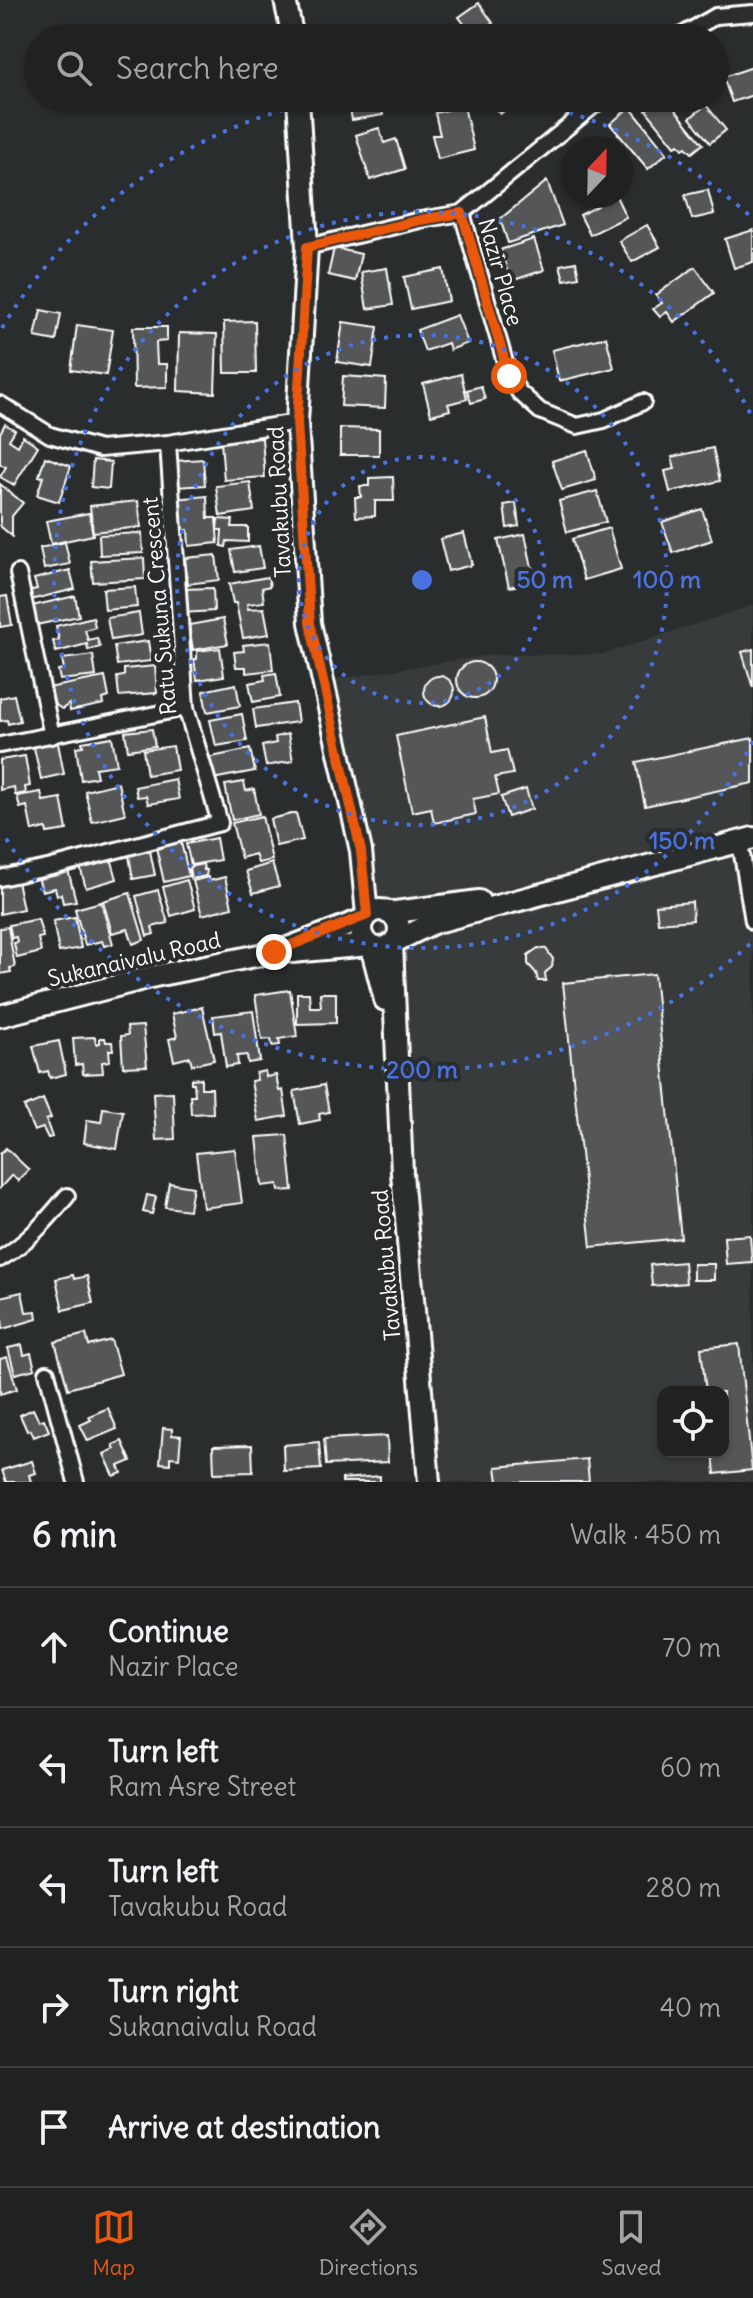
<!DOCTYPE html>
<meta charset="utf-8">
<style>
:root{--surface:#202222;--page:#282a2a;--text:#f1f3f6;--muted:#a2a4a5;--line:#3d3f40;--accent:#ea580c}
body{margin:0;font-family:Delius,sans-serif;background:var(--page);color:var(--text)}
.controls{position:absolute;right:24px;bottom:24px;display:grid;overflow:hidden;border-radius:16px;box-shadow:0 2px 6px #0004}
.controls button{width:72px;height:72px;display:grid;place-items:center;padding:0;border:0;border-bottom:2px solid var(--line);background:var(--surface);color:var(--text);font:40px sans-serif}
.compass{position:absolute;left:561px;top:136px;width:72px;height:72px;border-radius:50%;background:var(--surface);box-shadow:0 2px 6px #0004;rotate:22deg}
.stop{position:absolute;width:24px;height:24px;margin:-18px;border:6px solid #ea580c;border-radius:50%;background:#fff}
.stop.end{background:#ea580c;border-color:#fff;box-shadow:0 2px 8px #0008}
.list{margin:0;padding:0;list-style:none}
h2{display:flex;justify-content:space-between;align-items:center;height:104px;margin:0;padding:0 32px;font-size:34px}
h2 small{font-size:26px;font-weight:400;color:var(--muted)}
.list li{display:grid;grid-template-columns:52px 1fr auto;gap:24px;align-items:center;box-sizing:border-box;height:120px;padding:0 32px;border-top:2px solid var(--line)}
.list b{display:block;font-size:30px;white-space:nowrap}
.list p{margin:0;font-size:26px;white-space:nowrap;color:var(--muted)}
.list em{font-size:26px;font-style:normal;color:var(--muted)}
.icon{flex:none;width:44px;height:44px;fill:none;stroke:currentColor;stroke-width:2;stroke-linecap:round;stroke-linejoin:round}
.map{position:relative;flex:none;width:753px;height:1482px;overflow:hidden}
.search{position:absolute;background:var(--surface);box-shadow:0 2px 6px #0004;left:24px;right:24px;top:24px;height:88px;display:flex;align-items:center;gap:20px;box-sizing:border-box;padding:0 28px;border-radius:44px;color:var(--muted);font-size:30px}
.sheet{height:704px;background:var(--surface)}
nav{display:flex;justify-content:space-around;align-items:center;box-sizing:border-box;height:112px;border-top:2px solid var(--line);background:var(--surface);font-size:22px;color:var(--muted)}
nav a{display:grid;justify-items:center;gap:4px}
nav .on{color:var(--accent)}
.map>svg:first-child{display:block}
.built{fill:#373a3b;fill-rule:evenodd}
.building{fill:#555758;stroke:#fff;stroke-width:2}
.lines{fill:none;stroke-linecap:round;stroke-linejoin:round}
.minor-casing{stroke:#fff;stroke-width:20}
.secondary-casing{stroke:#fff;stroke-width:26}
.minor{stroke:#2a2d2e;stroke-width:14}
.secondary{stroke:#2a2d2e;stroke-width:20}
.route{stroke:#ea580c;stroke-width:10}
.ring{fill:none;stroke:#4a71e0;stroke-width:4;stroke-dasharray:4 8}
.labels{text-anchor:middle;stroke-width:8;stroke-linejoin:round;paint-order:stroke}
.street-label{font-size:22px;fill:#fff;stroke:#2a2d2e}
.centre{fill:#4a71e0;stroke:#2a2d2e;stroke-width:4}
.ring-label{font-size:24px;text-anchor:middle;font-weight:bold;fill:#4a71e0;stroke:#2a2d2e;stroke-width:8;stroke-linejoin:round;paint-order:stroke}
</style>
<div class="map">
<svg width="753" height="1482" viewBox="0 0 753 1482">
<rect width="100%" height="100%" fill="#2a2d2e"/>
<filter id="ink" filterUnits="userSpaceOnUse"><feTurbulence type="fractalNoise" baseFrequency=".0125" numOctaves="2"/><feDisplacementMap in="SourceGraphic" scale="16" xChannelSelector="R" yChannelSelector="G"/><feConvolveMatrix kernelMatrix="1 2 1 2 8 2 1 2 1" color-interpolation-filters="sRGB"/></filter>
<g filter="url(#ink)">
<path class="built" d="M753 605V1482H429L378 911 361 851 323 681 489 655 604 654ZM663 1392H723V1452H663Z"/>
<g class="building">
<path d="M479 3 493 23 473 36 459 17Z"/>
<path d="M376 25 380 38H346L344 33Z"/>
<path d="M753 67V95L732 102 723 77Z"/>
<path d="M348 98H380L383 115 352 120Z"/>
<path d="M487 98H520L500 114Z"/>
<path d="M662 98H666L703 144 692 153 686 147 683 149 679 144 675 146 646 110Z"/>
<path d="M706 105 726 130 710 143 690 118Z"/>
<path d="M464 106 474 150 438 159 432 135H440L435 113Z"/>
<path d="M630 107 667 153 648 169 610 124Z"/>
<path d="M379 128 384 143 396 139 405 169 370 180 356 135Z"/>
<path d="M547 181 563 225 508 243 500 219Z"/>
<path d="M708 190 714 214 692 219 685 195Z"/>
<path d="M599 196H616L626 217 590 235 580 215 598 206 594 198Z"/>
<path d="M647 225 660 247 632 262 619 241Z"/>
<path d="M753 230V262L734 268 725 239Z"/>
<path d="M534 239 544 270 511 281 500 250Z"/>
<path d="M334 248 361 254 355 281 328 275Z"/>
<path d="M576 262 579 277 564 280 560 265Z"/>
<path d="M695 267 714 293 674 322 667 312 660 317 653 309 662 303 656 295Z"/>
<path d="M387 268 393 305 367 309 361 272Z"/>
<path d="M443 269 449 301 411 309 404 277Z"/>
<path d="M41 310 61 314 56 341 35 337Z"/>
<path d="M457 315 468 343 450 350 448 343 425 351 417 330Z"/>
<path d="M255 321 256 373H225L224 322Z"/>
<path d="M343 322 378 327 372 367 337 362Z"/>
<path d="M77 325 113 330 106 375 71 370Z"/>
<path d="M133 327H167V341L156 342 157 364H167V387L134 388Z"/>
<path d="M179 333 217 334 215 393 178 391Z"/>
<path d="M606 337 614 368 559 381 552 350Z"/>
<path d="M461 374 467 399 448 404 450 410 431 415 423 384Z"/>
<path d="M343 376 386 379 385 408 341 406Z"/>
<path d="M481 386 485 399 471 403 467 390Z"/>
<path d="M5 424 15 430 9 440 18 446 23 436 38 446 14 485 0 477 6 467 0 464V433Z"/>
<path d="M340 428 379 429V455H340Z"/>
<path d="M262 438 265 477 224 480 221 441Z"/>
<path d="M713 448 720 481 670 492 665 471 675 469 672 457Z"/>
<path d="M587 450 596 480 562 490 552 461Z"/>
<path d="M45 457 71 466 59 502 37 495 43 477 39 476Z"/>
<path d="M203 459 205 485 177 487 175 461Z"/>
<path d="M93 460 111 462 109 489 91 487Z"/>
<path d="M393 477 394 501H375V516L356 517 355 497H361L360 486H369V478Z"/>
<path d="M250 482 254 511 220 516 216 486Z"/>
<path d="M0 484 23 503 12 516V536L0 526Z"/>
<path d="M597 491 606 522 567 532 559 501Z"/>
<path d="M207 496 208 518H216L218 543 189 546 188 530 177 531 174 499Z"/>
<path d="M138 501 141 527 93 532 90 506Z"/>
<path d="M516 503 519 526 507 528 504 505Z"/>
<path d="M702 509 712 540 673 553 662 522Z"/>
<path d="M89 513 93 535 51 544 46 521Z"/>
<path d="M218 519 233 520 232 527H248V542L227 541 226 547 221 546 222 530H217Z"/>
<path d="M609 528 621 569 584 580 572 539Z"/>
<path d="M142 533 143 553 100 555 99 535Z"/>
<path d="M464 533 472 565 448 571 440 539Z"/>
<path d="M525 534 535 582 509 587 498 540Z"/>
<path d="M65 542 70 564 44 569 40 548Z"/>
<path d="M259 546 263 568 235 572 231 550Z"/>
<path d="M216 555 219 580 188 584 185 558Z"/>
<path d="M144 558 145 579 93 582 91 561Z"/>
<path d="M70 570 75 589 30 600 28 591 37 589 34 579Z"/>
<path d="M268 577 270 586 262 588 264 602 247 604 248 609 264 608 269 634 243 638 236 603H233L229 584Z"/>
<path d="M135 587 137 607 105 610 103 589Z"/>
<path d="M213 588 214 611 182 613 181 589Z"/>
<path d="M7 596 12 625 0 627V597Z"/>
<path d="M75 596 79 616 36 625 32 606Z"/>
<path d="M139 613 142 635 111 640 107 618Z"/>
<path d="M93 617 95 627 85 630 88 640 97 638 100 647 88 650 87 644 56 652 53 641 59 640 56 626Z"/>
<path d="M223 619 228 644 193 650 189 625Z"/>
<path d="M148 641 151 661 117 665 114 646Z"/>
<path d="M270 642 273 670 246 673V667H236L234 652 244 651 243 645Z"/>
<path d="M220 648 224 676 197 680 194 659H197V651Z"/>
<path d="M753 649V688L742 652Z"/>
<path d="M93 655 96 676 60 680 58 670 64 669 62 659Z"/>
<circle cx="475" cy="680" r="18"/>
<path d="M155 666 157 693 119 696 117 677 124 676V669Z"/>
<path d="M276 673 280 697 253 702 249 683 265 680 264 675Z"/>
<circle cx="439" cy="691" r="15"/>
<path d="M105 677 109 697 103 699 104 704 70 711 69 704 62 709 51 702 48 688Z"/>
<path d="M236 684 240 706 207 712 203 691Z"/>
<path d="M14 695 20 721 8 724 7 720 0 721V698Z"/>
<path d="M295 703 298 722 256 728 253 709Z"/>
<path d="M242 714 247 741 216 746 210 720Z"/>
<path d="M485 717 492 753 507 750 513 774 495 777 499 794 473 799 476 814 434 823 431 808 412 812 396 736Z"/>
<path d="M152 729 155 746 128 750 125 732Z"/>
<path d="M288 734 293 761 266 766 262 746 276 743 275 737Z"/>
<path d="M112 737 117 765 95 768 97 777 81 780 76 747 83 746 82 742Z"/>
<path d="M57 738 64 774 41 779 33 743Z"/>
<path d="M753 738V783L645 806 636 762Z"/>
<path d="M173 746 177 770 147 775 143 750Z"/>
<path d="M250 749 255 771 212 779 207 758Z"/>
<path d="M25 756 30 786 25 787 26 793 15 795 14 787 0 790V760Z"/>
<path d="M175 779 179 799 148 804 146 796 137 797 135 787Z"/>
<path d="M244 782 246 791 254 789 259 814 232 820 225 785Z"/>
<path d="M118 783 125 814 92 822 85 791Z"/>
<path d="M526 789 532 809 508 817 501 797Z"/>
<path d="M41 792 43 801 61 798 67 830 47 833 46 828 32 831 27 806 20 808 17 796Z"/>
<path d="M296 813 303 840 276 846 270 819Z"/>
<path d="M262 816 272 860 258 863 255 854 241 858 232 823Z"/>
<path d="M180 838 189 876 164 882 155 843Z"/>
<path d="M216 838 220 860 191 865 186 844Z"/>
<path d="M149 846 155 875 133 879 128 850Z"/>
<path d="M111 858 117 879 86 888 80 867Z"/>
<path d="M272 863 279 886 253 893 246 871Z"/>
<path d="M203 864 204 870H207L206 876 191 879 189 867Z"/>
<path d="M67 866 76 901 63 903 61 894 57 895 55 888 42 891 37 873Z"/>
<path d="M208 877 209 881 225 877 232 907 202 915 193 881Z"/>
<path d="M0 879 17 881 23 909 0 914Z"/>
<path d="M187 880 195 909 171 916 163 887Z"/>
<path d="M158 890 168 923 152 927 154 934 147 936 136 896Z"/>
<path d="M130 893 144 940 133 944 128 929 112 933 103 901Z"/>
<path d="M101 902 113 944 104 946 102 941 85 945 75 909Z"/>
<path d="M692 902 693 920 658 923 656 905Z"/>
<path d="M75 917 81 948 59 952 53 921Z"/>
<path d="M38 919 43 937 38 938 41 952 17 958 14 943 17 942 16 937 12 938 9 925Z"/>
<path d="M8 927 15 967 10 968 11 972 0 974V928Z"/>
<path d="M538 948 546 949 553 959 552 967 545 973 546 981H538L536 973 528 964V955Z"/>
<path d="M654 974 681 1238 591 1247 563 983Z"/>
<path d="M290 990 297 1036 279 1039 280 1045 272 1046 271 1039 262 1040 255 995Z"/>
<path d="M297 993H309L310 1007H321L320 993H336V1023L297 1024Z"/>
<path d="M202 1007 214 1060 192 1065 190 1057 174 1061 169 1039 177 1037 172 1014Z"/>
<path d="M253 1011 260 1061 248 1063 247 1055 237 1056 238 1065 226 1067 221 1032 215 1033 213 1016Z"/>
<path d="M143 1026 147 1066 123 1067 121 1036 128 1035 127 1027Z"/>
<path d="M95 1037 96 1044 100 1043V1038H105L106 1042H112L113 1050H109L110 1061 102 1062 103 1073 83 1074 82 1064 75 1065 73 1038Z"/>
<path d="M59 1041 66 1074 50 1078 48 1071 40 1073 33 1046Z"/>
<path d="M265 1071 266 1077 276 1075 279 1091 283 1090 287 1116 258 1121 251 1081 257 1080 256 1073Z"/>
<path d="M201 1078V1088H212L213 1113 191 1114 190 1095H195L194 1083H191V1079Z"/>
<path d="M324 1085 329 1112 319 1114 320 1120 300 1124 294 1091Z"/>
<path d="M173 1092 175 1139 156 1140 153 1093Z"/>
<path d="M43 1099 51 1118 46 1120 52 1137 48 1138 43 1128 34 1131 24 1107Z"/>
<path d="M103 1108 123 1111 117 1149 84 1143 87 1120 101 1122Z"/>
<path d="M287 1135 293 1190 279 1191 278 1184 262 1186 257 1137Z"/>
<path d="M6 1148 29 1170 18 1181 12 1175 0 1188V1154Z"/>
<path d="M235 1149 242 1203 203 1208 196 1153Z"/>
<path d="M169 1183 193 1187 189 1210 165 1207Z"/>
<path d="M147 1195 156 1197 152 1214 143 1212Z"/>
<path d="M750 1235 752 1262 726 1264 724 1237Z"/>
<path d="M684 1262 686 1283 652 1286 650 1265Z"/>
<rect x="693" y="1264" width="21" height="16"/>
<path d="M73 1275 74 1279 87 1276 93 1303 63 1310 56 1279Z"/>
<path d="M22 1292 26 1312 36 1311 37 1319 3 1329 0 1297Z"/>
<path d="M86 1334 89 1346 111 1340 121 1374 68 1389 55 1342Z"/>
<path d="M739 1344 752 1470 715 1474 713 1452H723V1392H706L701 1348Z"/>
<path d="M22 1345 24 1355 31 1353 35 1369 15 1374 8 1348Z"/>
<path d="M7 1357 17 1389 0 1394V1359Z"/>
<path d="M108 1408 117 1429 88 1441 80 1425 91 1420 89 1416Z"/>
<path d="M33 1409 39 1421 44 1419 49 1431 34 1437 31 1430 27 1431 20 1415Z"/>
<path d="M163 1428 172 1429V1435L181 1436 179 1458 170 1457V1464L160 1463Z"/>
<path d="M387 1436 388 1462 326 1465 324 1439Z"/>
<path d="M122 1441 131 1461 119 1466 122 1473 114 1476 104 1454 115 1449 113 1445Z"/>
<path d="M319 1442 321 1469 284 1471 283 1445Z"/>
<path d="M252 1445 253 1472 214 1473 213 1446Z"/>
<path d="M587 1459 589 1482H498L496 1467Z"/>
<path d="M32 1461 36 1473 29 1475 31 1482H6L2 1470Z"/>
<path d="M380 1476V1482H342V1479Z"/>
</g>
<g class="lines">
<g class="minor-casing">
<g id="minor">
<path d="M677 38 716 16 753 13"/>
<path d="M462 213 509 376 519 392 540 411 577 426 604 420 643 402"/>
<path d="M307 247 420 220 462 213 603 98"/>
<path d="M0 404 50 435 100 449 168 443 297 422"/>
<path d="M18 573 52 736"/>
<path d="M0 745 186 708"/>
<path d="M740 842 753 921"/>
<path d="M0 878 52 867 220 823 186 708 168 443"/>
<path d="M0 1259C27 1243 47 1220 67 1196"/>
<path d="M47 1373 76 1482"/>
</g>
</g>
<g class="secondary-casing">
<g id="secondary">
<path d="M285 0 293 38"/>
<path d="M298 98 307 247 297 422 310 623 361 851 367 915"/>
<circle cx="380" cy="929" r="19"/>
<path d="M388 913 479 901"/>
<path d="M394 942 433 923 753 838"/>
<path d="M392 944 402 1173 429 1482"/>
<path d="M371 946 385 1000"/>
<path d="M292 952 369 945"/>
<path d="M0 1016 155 976 280 951 364 919"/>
</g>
</g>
<use href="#minor" class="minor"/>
<use href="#secondary" class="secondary"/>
</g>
</g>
<g class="lines" filter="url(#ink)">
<path class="route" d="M274 952 367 915 361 851 310 623 297 422 307 247 420 220 462 213 509 376"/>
</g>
<g class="ring">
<circle cx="422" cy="580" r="123"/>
<circle cx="422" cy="580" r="245"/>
<path d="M753 741A368 368 0 1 1 753 419"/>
<path d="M750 944A490 490 0 0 1 2 832M2 328A490 490 0 0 1 333 98M511 98A490 490 0 0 1 750 216"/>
</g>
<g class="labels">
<g class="street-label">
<text transform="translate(501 272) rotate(74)" y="8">Nazir Place</text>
<text transform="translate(279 502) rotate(-93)" y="8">Tavakubu Road</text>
<text transform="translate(159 606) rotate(-95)" y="8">Ratu Sukuna Crescent</text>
<text transform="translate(134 959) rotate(-13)" y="8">Sukanaivalu Road</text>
<text transform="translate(386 1265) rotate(-95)" y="8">Tavakubu Road</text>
</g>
</g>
<circle cx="422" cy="580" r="12" class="centre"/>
<g class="ring-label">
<text x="545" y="588">50 m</text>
<text x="667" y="588">100 m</text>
<text x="682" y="849">150 m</text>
<text x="422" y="1078">200 m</text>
</g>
</svg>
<div class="controls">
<button><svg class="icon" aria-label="locate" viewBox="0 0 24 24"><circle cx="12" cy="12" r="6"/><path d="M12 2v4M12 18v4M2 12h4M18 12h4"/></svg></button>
</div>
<svg class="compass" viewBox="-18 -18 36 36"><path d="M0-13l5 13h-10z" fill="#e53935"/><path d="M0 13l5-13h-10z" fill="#a2a4a5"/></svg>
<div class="stop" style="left:509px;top:376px"></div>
<div class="stop end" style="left:274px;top:952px"></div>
<div class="search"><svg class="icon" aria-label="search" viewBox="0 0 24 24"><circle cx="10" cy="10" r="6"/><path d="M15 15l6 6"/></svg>Search here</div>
</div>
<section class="sheet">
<h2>6 min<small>Walk · 450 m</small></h2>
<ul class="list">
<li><svg class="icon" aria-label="ahead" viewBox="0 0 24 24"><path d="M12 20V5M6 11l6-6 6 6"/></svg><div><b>Continue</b><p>Nazir Place</p></div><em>70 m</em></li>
<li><svg class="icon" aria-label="left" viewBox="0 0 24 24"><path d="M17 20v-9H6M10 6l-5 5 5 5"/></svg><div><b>Turn left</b><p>Ram Asre Street</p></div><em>60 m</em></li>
<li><svg class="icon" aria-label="left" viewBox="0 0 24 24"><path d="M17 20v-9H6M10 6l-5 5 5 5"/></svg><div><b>Turn left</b><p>Tavakubu Road</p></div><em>280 m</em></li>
<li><svg class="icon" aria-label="right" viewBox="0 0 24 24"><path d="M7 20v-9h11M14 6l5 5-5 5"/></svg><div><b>Turn right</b><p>Sukanaivalu Road</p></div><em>40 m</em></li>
<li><svg class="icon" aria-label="arrive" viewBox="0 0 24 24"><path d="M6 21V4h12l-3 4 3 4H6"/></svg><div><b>Arrive at destination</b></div></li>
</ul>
</section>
<nav>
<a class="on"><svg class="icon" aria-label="map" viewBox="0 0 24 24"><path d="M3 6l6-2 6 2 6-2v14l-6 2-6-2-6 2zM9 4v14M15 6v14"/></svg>Map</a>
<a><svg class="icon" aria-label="directions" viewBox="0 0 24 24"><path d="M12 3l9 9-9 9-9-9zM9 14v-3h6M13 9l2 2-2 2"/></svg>Directions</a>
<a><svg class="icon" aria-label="saved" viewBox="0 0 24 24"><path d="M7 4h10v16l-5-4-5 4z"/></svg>Saved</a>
</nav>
